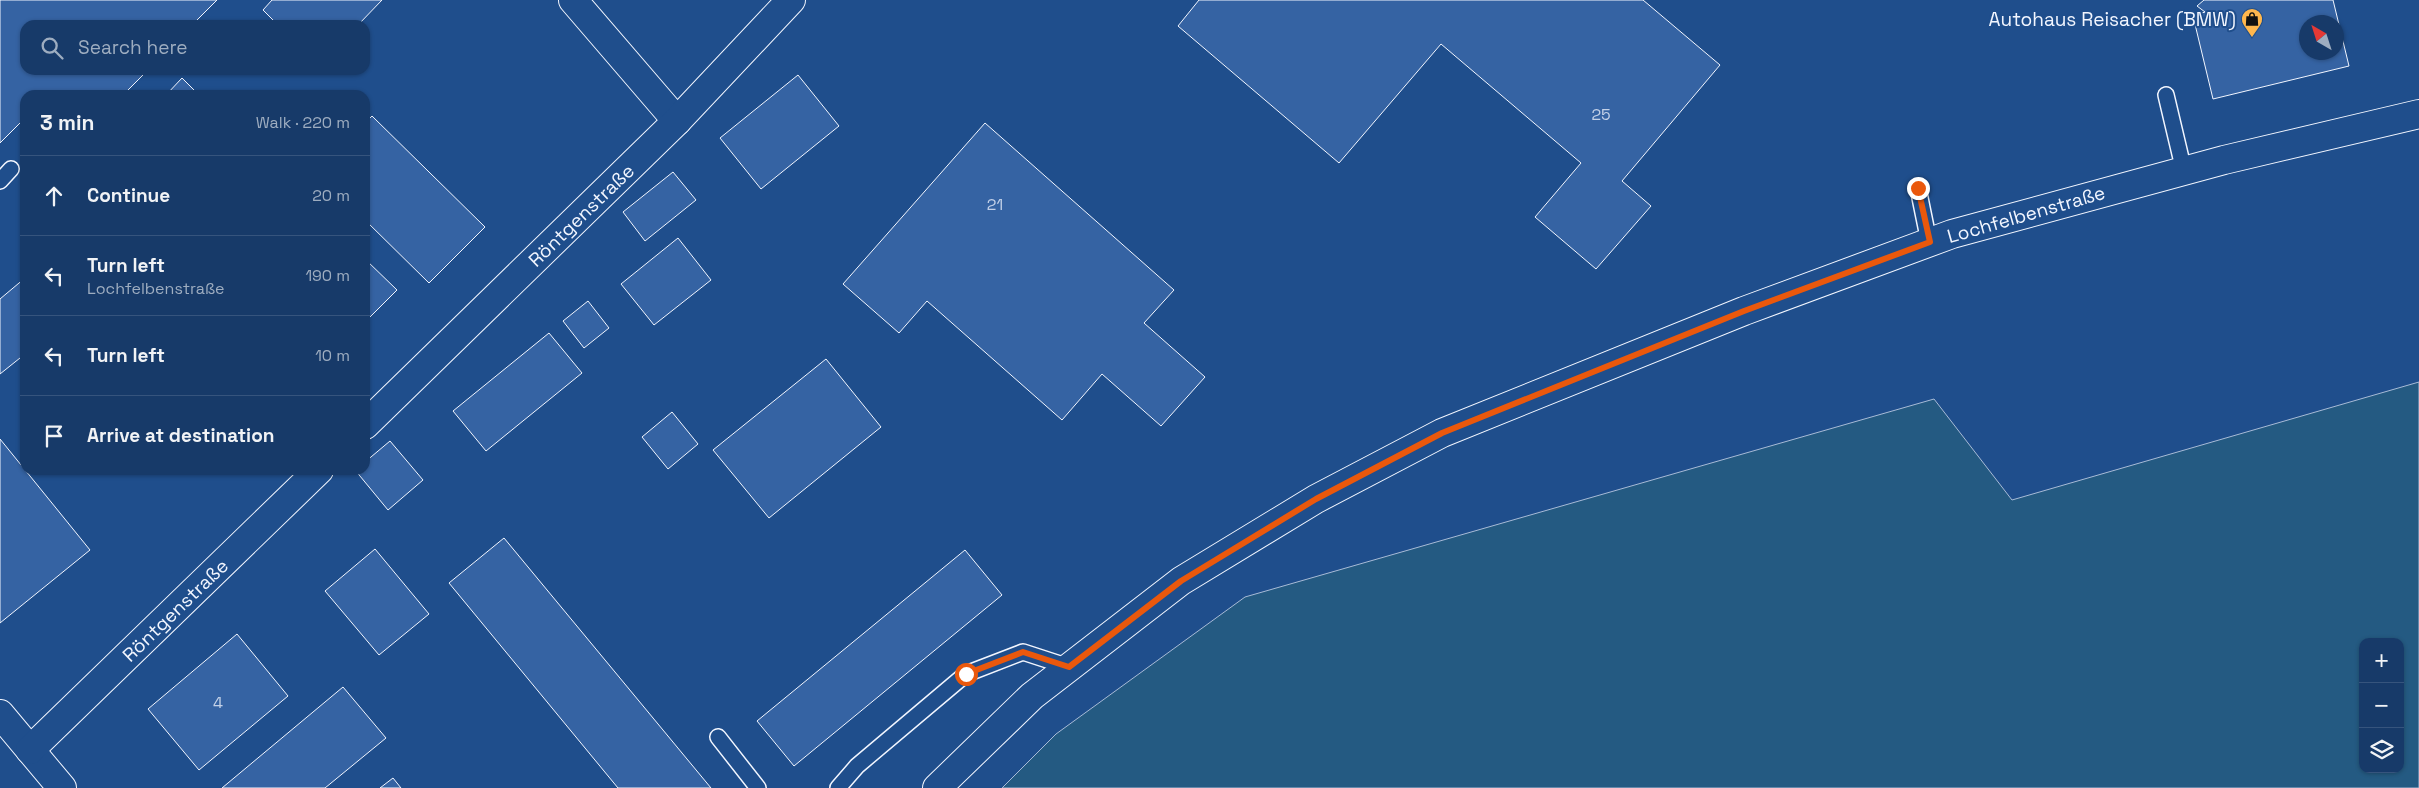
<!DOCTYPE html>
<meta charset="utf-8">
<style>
:root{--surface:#173a69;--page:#20416f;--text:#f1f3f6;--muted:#9eadc0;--line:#36547d}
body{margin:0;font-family:"Space Grotesk",sans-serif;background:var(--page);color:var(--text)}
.controls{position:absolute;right:15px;bottom:15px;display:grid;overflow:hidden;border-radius:10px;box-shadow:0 1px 4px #0004}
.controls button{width:45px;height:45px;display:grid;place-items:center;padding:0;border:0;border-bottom:1px solid var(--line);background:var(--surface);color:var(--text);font:25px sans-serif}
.compass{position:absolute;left:2299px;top:15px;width:45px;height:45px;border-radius:50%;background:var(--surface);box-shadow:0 1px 4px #0004;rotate:321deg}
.stop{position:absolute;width:15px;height:15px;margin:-11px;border:4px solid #ea580c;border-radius:50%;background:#fff}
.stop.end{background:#ea580c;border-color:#fff;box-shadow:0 1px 5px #0008}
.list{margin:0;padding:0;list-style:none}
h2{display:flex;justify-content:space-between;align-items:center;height:65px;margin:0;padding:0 20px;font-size:21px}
h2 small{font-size:16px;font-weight:400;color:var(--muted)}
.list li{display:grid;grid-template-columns:32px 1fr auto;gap:15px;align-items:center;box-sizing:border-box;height:80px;padding:0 20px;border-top:1px solid var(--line)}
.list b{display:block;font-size:19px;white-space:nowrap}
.list p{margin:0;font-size:16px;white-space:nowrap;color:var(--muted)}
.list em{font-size:16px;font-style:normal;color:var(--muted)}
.icon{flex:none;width:28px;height:28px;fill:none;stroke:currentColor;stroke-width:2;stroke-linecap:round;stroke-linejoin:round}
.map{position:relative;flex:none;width:2419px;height:788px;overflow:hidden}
.search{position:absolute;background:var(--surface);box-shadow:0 1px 4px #0004;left:20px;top:20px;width:350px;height:55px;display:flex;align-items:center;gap:12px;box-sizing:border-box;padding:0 18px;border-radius:15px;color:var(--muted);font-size:19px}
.panel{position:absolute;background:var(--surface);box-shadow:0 1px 4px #0004;left:20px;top:90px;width:350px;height:385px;border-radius:15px}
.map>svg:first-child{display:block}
.green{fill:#245a82;stroke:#a8bbd7;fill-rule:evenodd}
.building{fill:#3563a3;stroke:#f2f6ff;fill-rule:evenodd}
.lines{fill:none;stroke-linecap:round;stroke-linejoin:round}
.service-casing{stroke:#f2f6ff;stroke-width:18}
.minor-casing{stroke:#f2f6ff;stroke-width:30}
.service{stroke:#1f4e8c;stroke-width:15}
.minor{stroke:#1f4e8c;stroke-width:28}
.route{stroke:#ea580c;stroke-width:6}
.labels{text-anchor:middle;stroke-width:4;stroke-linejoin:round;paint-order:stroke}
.number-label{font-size:16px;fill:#c3d1e8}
.poi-label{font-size:19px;fill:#f2f6ff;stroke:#1f4e8c;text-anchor:end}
.street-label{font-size:19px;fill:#f2f6ff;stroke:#1f4e8c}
</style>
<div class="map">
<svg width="2419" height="788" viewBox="0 0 2419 788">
<rect width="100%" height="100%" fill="#1f4e8c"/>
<path class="green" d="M2419 382V788H1002L1056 734 1245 597 1934 399 2012 500ZM2363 642H2400V769H2363Z"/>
<g class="building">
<path d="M0 0H217L192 25H25V70H148L123 95H25V118L0 143Z"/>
<path d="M272 0H382L358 25H278L263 10Z"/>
<path d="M1199 0H1643L1720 65 1622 181 1651 206 1596 269 1535 217 1581 163 1441 44 1339 163 1178 26Z"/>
<path d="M2204 0H2333L2349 66 2213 99 2193 16 2205 12 2197 6ZM2306 22H2336V52H2306Z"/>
<path d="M798 75 839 126 761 189 720 138Z"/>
<path d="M182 78 199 95H166Z"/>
<path d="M372 116 485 227 429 283 365 220V123Z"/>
<path d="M985 123 1174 290 1144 323 1205 377 1161 426 1102 374 1062 420 927 301 899 333 843 284Z"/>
<path d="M673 172 696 200 645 241 623 212Z"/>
<path d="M678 238 711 280 654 325 621 284Z"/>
<path d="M365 259 397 290 365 322Z"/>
<path d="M25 278V354L0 374V299Z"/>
<path d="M588 301 609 328 584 348 563 321Z"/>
<path d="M549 333 582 373 486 451 453 411Z"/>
<path d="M826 359 881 427 769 518 713 450Z"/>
<path d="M672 412 698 444 668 469 642 437Z"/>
<path d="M0 439 90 550 0 623Z"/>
<path d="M390 441 423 480 388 510 355 470H365V462Z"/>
<path d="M504 538 711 788H618L449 583Z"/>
<path d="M375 549 429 614 379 655 325 591Z"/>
<path d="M965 550 1002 595 794 766 757 721Z"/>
<path d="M237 634 288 696 199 770 148 709Z"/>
<path d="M343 687 386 738 325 788H222Z"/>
<path d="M393 778 401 788H380Z"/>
</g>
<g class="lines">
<g class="service-casing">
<g id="service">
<path d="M2166 95 2184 171"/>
<path d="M0 181 11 169"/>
<path d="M1918 188 1929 242"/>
<path d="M718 737 758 788"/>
<path d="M838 788 857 766 966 674 1023 652 1069 667"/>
</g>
</g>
<g class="minor-casing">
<g id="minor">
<path d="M573 0 677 121"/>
<path d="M365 425 677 121 791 0"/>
<path d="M0 714 62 788"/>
<path d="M30 750 319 470"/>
<path d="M937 788 1032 696 1181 581 1316 499 1442 433 1744 311 1952 234 2224 160 2419 114"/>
</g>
</g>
<use href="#service" class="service"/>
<use href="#minor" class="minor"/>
</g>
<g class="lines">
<path class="route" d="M966 674 1023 652 1069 667 1181 581 1316 499 1442 433 1744 311 1930 242 1918 188"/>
</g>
<defs>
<g id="shop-pin" transform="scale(1.125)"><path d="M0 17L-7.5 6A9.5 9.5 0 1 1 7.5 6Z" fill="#ffb74d" stroke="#1f4e8c"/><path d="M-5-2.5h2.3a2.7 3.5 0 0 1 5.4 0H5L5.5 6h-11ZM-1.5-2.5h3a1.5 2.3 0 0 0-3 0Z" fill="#111"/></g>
</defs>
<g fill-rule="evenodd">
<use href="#shop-pin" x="2252" y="19"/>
</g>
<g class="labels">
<g class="number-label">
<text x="1601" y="120">25</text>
<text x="995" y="210">21</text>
<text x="218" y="708">4</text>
</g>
<g class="poi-label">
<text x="2236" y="26">Autohaus Reisacher (BMW)</text>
</g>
<g class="street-label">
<text transform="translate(2026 214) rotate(-16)" y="7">Lochfelbenstraße</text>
<text transform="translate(581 215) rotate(-44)" y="7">Röntgenstraße</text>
<text transform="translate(175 610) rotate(-44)" y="7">Röntgenstraße</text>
</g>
</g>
</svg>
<div class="controls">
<button>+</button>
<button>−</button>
<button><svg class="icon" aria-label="layers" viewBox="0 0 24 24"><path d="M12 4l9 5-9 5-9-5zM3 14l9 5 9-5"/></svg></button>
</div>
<svg class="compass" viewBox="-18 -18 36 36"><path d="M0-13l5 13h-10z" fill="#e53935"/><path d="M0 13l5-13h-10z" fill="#9eadc0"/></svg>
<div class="stop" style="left:966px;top:674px"></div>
<div class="stop end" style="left:1918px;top:188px"></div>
<div class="search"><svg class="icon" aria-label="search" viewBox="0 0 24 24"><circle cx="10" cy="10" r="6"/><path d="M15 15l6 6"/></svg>Search here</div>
<section class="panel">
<h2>3 min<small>Walk · 220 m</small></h2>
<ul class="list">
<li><svg class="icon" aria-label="ahead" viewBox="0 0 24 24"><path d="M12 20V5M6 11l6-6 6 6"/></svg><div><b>Continue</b></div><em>20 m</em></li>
<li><svg class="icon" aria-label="left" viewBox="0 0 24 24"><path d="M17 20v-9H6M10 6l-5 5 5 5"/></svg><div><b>Turn left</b><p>Lochfelbenstraße</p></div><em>190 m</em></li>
<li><svg class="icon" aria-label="left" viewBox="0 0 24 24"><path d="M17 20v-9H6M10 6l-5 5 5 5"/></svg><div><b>Turn left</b></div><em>10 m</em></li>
<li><svg class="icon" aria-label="arrive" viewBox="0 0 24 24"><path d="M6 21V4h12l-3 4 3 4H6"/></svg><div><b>Arrive at destination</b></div></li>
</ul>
</section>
</div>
